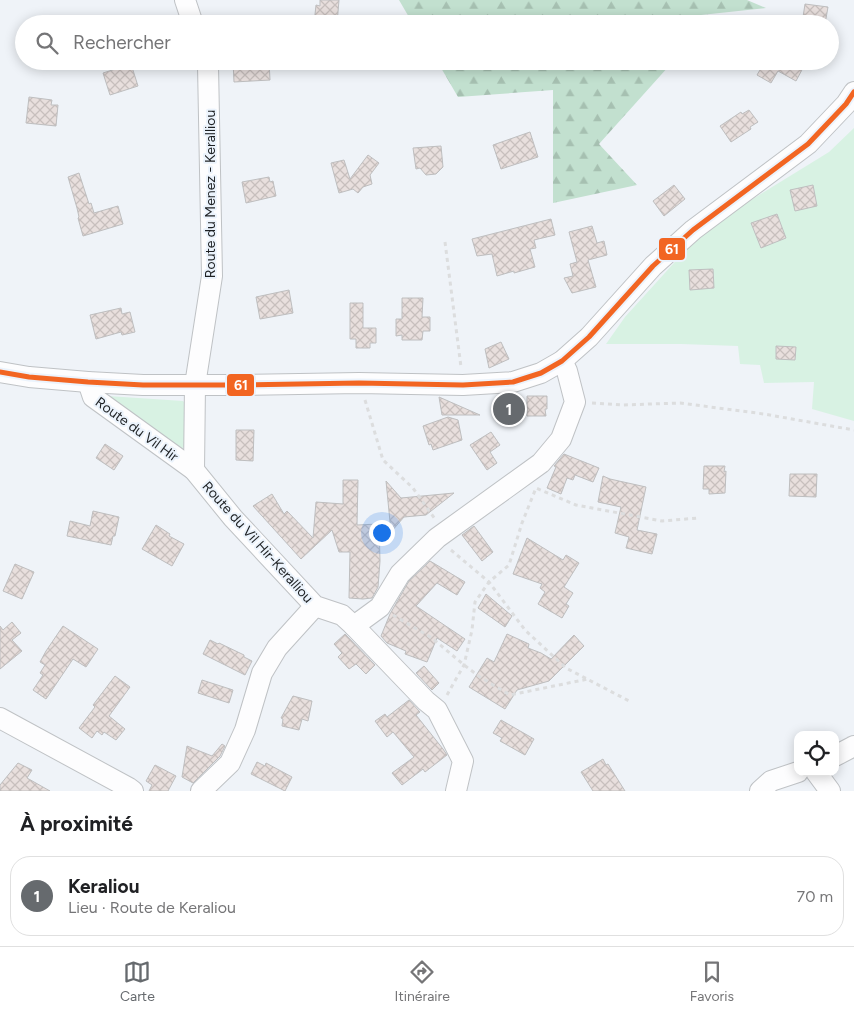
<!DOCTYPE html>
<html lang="fr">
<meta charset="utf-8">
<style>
:root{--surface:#fff;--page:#f6f6f6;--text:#202124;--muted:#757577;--line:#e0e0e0;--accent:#666a6e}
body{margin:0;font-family:Figtree,sans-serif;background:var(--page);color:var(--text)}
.controls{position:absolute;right:15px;bottom:15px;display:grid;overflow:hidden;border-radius:10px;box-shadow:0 2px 12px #0003}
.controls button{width:45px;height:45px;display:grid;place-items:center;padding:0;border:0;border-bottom:1px solid var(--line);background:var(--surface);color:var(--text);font:25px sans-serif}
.you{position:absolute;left:381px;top:532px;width:18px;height:18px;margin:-12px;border:4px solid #fff;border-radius:50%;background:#1a73e8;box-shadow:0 0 0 8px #1a73e833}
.badge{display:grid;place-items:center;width:32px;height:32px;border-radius:50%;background:var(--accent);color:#fff;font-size:16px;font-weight:700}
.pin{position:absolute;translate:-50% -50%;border:2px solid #fff;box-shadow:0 1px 5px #0006}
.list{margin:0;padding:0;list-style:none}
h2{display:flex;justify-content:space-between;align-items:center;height:65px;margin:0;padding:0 20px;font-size:21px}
h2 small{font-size:16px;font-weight:400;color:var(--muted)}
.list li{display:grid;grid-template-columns:32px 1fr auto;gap:15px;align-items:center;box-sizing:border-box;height:80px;margin:0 10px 10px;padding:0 10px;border:1px solid var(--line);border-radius:20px}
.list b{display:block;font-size:19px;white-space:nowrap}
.list p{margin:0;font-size:16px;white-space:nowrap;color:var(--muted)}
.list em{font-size:16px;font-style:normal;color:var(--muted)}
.icon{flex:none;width:28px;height:28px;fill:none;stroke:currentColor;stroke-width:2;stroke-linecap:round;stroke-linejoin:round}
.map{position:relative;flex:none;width:854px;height:791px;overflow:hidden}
.search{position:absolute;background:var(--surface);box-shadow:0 2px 12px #0003;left:15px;right:15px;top:15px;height:55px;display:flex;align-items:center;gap:12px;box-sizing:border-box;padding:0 18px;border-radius:28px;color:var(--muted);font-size:19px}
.sheet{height:155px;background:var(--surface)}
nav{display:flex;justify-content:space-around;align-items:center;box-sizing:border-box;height:70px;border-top:1px solid var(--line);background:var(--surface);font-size:14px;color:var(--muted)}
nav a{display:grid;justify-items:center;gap:2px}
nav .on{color:var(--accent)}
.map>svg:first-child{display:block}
.green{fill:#d8f2e3}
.forest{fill:url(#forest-firs)}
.building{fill:url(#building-cross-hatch);stroke:#bebebf}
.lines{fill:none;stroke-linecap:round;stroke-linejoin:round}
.minor-casing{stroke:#bfc2c5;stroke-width:22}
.path{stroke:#dcddde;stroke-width:3;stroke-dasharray:4 4;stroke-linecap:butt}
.minor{stroke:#fdfdfe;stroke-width:20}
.bus-1-casing{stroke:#ebf3fc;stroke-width:9}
.bus-1{stroke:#f26522;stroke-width:5}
.labels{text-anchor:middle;stroke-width:4;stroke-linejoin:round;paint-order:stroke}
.street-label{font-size:14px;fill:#1d2023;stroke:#ebf3fc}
.line-badge{stroke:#ebf3fc;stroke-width:2}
.badge-label{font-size:14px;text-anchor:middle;font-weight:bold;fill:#fff}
</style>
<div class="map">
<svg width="854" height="791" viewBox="0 0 854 791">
<defs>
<pattern id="forest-firs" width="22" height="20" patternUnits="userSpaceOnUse" patternTransform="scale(1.25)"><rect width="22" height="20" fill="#c2e0cf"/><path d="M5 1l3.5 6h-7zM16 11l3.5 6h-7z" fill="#a6c0b1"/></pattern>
<pattern id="building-cross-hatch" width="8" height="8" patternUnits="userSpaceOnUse" patternTransform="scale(1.25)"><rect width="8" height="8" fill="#e8dfdd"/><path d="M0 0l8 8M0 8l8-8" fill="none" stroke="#c7bfbd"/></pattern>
</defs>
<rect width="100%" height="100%" fill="#eff3f8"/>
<g class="green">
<path d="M854 128V421L812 409 814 382 764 383 760 365 740 364 738 346 681 344H606L625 317 693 242 743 205 829 152Z"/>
<path d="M108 396 183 401 191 409 187 442 182 449Z"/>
</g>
<g class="forest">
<path d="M399 0H747L766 8 673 18 672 24H413Z"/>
<path d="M437 61H669V66L599 144 637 185 553 203V90L458 97Z"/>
</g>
<g class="building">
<path d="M320 0H339L337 24H314L316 5 320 6Z"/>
<path d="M805 4 828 7 825 24H802Z"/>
<path d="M233 61H269L270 80 234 82Z"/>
<path d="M761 61H794L804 66 796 81 778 71 771 83 757 75 764 63Z"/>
<path d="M131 64 138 86 110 95 103 73Z"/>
<path d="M29 97 52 100 51 105H58L56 126 26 123Z"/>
<path d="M749 110 758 122 750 127 751 129 731 142 720 126 741 112 742 114Z"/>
<path d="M530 132 538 157 501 169 493 145Z"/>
<path d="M441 146 443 167 436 174 426 175 420 168 416 169 413 148Z"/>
<path d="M368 155 379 163 370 175 372 184 363 187 358 193 353 189 339 193 331 163 344 160 350 179Z"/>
<path d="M79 173 89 204 91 203 94 213 118 206 123 224 83 236 78 218 79 217 77 208 68 177Z"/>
<path d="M269 177 270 182 273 181 276 196 246 203 242 182Z"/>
<path d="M674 185 685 199 664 216 653 201Z"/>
<path d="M813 185 817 206 795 211 790 190Z"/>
<path d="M777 214 786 238 761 248 751 223Z"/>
<path d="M551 219 555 235 534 240 536 248 530 249 535 267 514 273V271L497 276 492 254 477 256 472 239Z"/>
<path d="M592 226 597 243 604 241 607 255 588 260 596 287 572 293 564 278 573 276 570 264 577 262 569 232Z"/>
<path d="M713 269 714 288 690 290 689 270Z"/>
<path d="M289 290 293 313 260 319 256 297Z"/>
<path d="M402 298H423L422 317H430V331H423L422 340H402V335L396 336V319H402Z"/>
<path d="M350 303H363V328H376V343H370V348H356V339H350Z"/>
<path d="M121 308 122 314 130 312 135 332 122 335 121 332 96 339 90 315Z"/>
<path d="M501 342 509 359 489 368 485 349Z"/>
<path d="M776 346 796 347 795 360 776 359Z"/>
<path d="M527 396H547V409H545L546 416H527Z"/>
<path d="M439 397 480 415H442Z"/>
<path d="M448 417 458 420 462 440 433 450 431 444 429 445 423 426Z"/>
<path d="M236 430H254L253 461 236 460Z"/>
<path d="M491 432 500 445 490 452 497 463 487 470 470 445Z"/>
<path d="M105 444 123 456 114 470 96 458Z"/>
<path d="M564 454 599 468 593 482 575 475 573 480 567 478 561 494 547 488 556 467 554 466Z"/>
<path d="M704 466H725L724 472 726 471 725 493 709 494V489H703Z"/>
<path d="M790 474H817L816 497 789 496Z"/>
<path d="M603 476 610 479 646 487 637 530 657 534 652 554 626 548 629 537 615 533 621 507 598 502Z"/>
<path d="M343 480H358L357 525 379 524 380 561 378 587 372 598 363 599 349 598 350 552H339L332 530 301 559 253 506 272 494 284 514 287 511 313 538 316 502 343 504Z"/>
<path d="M386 481 401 498 454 493 426 515 404 517 391 532Z"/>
<path d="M93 511 119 517 115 536H113L111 545 67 536 70 521 90 526Z"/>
<path d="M156 525 170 534 169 536 184 544 172 566 142 549Z"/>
<path d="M474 526 493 552 482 561 462 535Z"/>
<path d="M527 538 563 560 566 555 579 563 564 587 573 593 566 604 569 606 562 618 538 604 545 592 540 588 542 584 513 574Z"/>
<path d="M430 561 465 582 457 595 437 583 416 606 465 639 457 651 437 638 427 662 405 654 406 651 387 643 381 636 390 614 409 581Z"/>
<path d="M15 564 34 572 22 599 3 591Z"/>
<path d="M486 594 512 616 505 627 478 608Z"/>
<path d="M12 622 21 633 12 640 22 651 0 669V626L3 630Z"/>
<path d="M63 626 98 649 86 667 73 659 46 699 33 690 43 675 40 673 45 665 40 662 46 651Z"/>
<path d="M345 634 375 665 366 674 356 664 349 669 338 657 342 653 334 644Z"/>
<path d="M507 634 529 644 528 648 541 653 551 659 574 635 584 646 549 681 517 690 505 709 469 687 487 658 494 662Z"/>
<path d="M210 640 218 644 219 643 244 655V657L252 661 245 675 203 654Z"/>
<path d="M424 666 439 683 432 690 416 673Z"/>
<path d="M115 676 130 687 109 716 125 729 116 740 104 732 102 735 97 731 92 738 79 728 95 707 93 705Z"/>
<path d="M202 680 233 690 229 703 198 693Z"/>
<path d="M293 696 312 701 308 721 302 719 299 730 282 726 283 719 281 718Z"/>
<path d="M409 700 420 712 416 715 443 749 447 755 425 772 423 769 402 785 392 773 414 757 393 732 387 737 375 721 385 714 387 717Z"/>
<path d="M501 720 534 739 525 755 500 741 502 738 493 733Z"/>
<path d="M222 744 225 746 220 756 193 783 182 777 187 746 212 756Z"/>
<path d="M603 759 606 765 608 764 625 791H593L581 772Z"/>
<path d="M257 762 265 766 266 763 292 777 285 791 251 774Z"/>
<path d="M18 763 32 770 27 778 50 791H0V785Z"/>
<path d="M155 765 176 776 168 791H149L152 785 146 781Z"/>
</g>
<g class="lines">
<g class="minor-casing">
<g id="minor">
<path d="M185 0 193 24"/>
<path d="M0 372 29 377 88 382 143 385H234L359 383 463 385 513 382 541 373 562 361 589 337 653 266 693 230 808 144 846 104 854 92"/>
<path d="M88 382 93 397 194 470 233 518 315 606 342 615 354 626 426 701 437 710 463 761 456 791"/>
<path d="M194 470 195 385 212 276 208 65 207 61"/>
<path d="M354 626 380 607 400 574 437 538 541 463 561 439 575 402 567 371 562 361"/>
<path d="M0 718 129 788 133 791"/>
<path d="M835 756 854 746"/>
<path d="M816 772 830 791"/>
<path d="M201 791 230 763 245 730 262 673 277 648 315 606"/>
<path d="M760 791 771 781 798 772"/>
</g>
</g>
<g class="path">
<path d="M445 242 461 367"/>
<path d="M365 400 383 460 413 488 435 519"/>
<path d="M592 403 622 405 680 403 764 414 854 430"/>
<path d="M451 550 489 582 525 630 566 668 631 702"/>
<path d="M393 615 432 638 464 665 480 677 510 695 588 679"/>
<path d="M447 695 464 665 472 630 475 602 489 582 509 565 522 523 536 488 576 505 662 521 698 518"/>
</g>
<use href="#minor" class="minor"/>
<g class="bus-1-casing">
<path id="bus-1" d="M0 372 29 377 88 382 143 385H234L359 383 463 385 513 382 541 373 562 361 589 337 653 266 693 230 808 144 846 104 854 92"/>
</g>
<use href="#bus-1" class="bus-1"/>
</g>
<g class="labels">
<g class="street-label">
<text transform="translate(210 194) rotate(-90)" y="5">Route du Menez - Keralliou</text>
<text transform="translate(137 429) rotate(36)" y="5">Route du Vil Hir</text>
<text transform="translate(258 542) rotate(48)" y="5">Route du Vil Hir-Keralliou</text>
</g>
</g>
<g class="line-badge">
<rect x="658" y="237" width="28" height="24" rx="5" fill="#f26522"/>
<rect x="226" y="373" width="29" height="24" rx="5" fill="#f26522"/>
</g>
<g class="badge-label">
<text x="672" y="254">61</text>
<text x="241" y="390">61</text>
</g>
</svg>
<div class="controls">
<button><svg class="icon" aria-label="locate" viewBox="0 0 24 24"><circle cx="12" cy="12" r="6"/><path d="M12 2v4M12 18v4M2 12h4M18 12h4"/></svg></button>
</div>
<div class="you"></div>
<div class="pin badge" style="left:509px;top:409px">1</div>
<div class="search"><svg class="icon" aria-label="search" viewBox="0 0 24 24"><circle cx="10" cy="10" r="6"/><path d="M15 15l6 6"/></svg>Rechercher</div>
</div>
<section class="sheet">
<h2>À proximité<small></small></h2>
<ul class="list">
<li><span class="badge">1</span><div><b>Keraliou</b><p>Lieu · Route de Keraliou</p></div><em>70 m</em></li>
</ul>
</section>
<nav>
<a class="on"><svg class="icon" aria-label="map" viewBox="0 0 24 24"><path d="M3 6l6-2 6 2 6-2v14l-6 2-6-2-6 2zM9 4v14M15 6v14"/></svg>Carte</a>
<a><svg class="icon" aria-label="directions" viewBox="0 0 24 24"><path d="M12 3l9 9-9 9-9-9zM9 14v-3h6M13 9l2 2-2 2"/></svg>Itinéraire</a>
<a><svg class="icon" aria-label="saved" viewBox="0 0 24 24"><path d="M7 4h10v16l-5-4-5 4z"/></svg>Favoris</a>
</nav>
